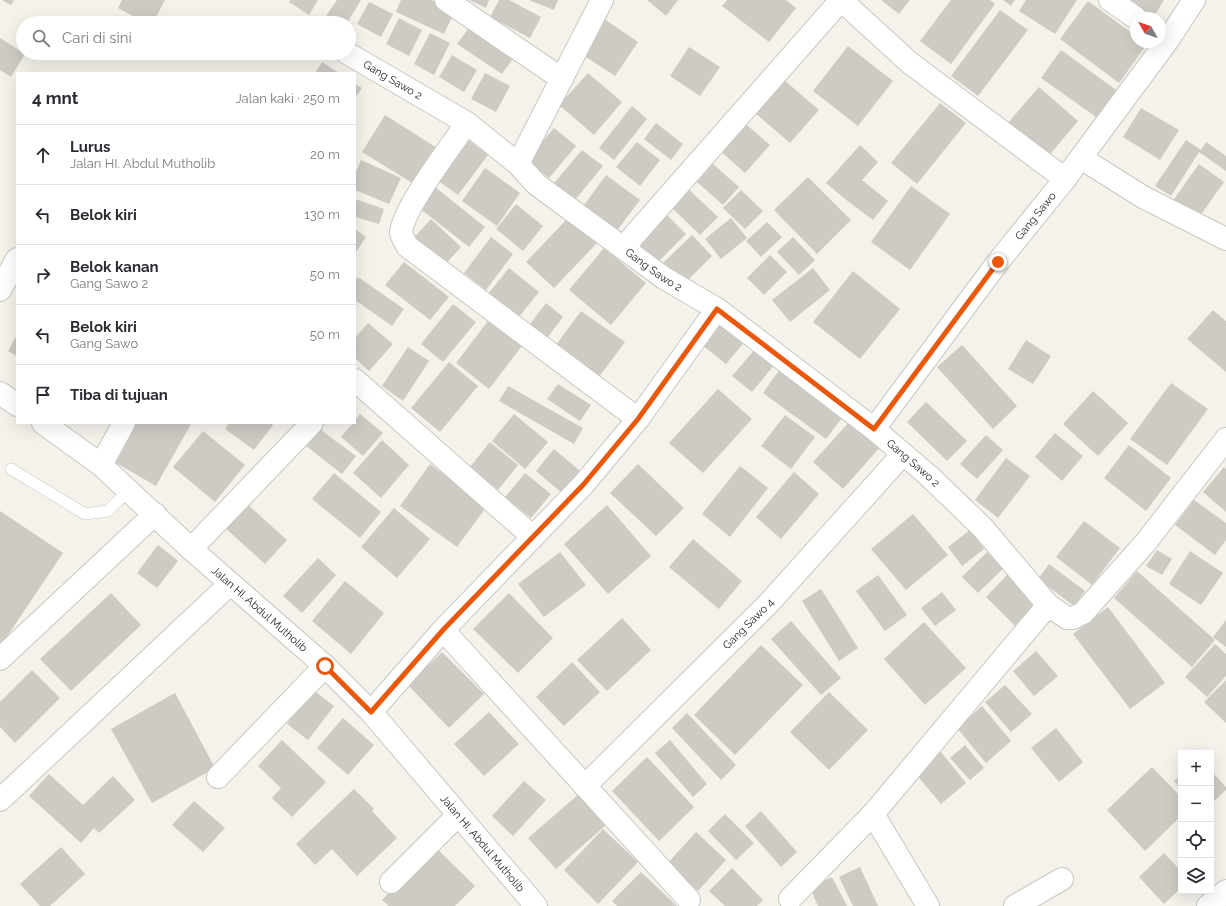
<!DOCTYPE html>
<html lang="id">
<meta charset="utf-8">
<style>
:root{--surface:#fff;--page:#f2f2f3;--text:#2b2b33;--muted:#7c7c81;--line:#e1e1e2}
body{margin:0;font-family:Raleway,sans-serif;background:var(--page);color:var(--text)}
.controls{position:absolute;right:12px;bottom:12px;display:grid;overflow:hidden;border-radius:0px;box-shadow:0 4px 16px #0002}
.controls button{width:36px;height:36px;display:grid;place-items:center;padding:0;border:0;border-bottom:1px solid var(--line);background:var(--surface);color:var(--text);font:20px sans-serif}
.compass{position:absolute;left:1130px;top:12px;width:36px;height:36px;border-radius:50%;background:var(--surface);box-shadow:0 4px 16px #0002;rotate:310deg}
.stop{position:absolute;width:12px;height:12px;margin:-9px;border:3px solid #ea580c;border-radius:50%;background:#fff}
.stop.end{background:#ea580c;border-color:#fff;box-shadow:0 1px 4px #0008}
.list{margin:0;padding:0;list-style:none}
h2{display:flex;justify-content:space-between;align-items:center;height:52px;margin:0;padding:0 16px;font-size:17px}
h2 small{font-size:13px;font-weight:400;color:var(--muted)}
.list li{display:grid;grid-template-columns:26px 1fr auto;gap:12px;align-items:center;box-sizing:border-box;height:60px;padding:0 16px;border-top:1px solid var(--line)}
.list b{display:block;font-size:15px;white-space:nowrap}
.list p{margin:0;font-size:13px;white-space:nowrap;color:var(--muted)}
.list em{font-size:13px;font-style:normal;color:var(--muted)}
.icon{flex:none;width:22px;height:22px;fill:none;stroke:currentColor;stroke-width:2;stroke-linecap:round;stroke-linejoin:round}
.map{position:relative;flex:none;width:1226px;height:906px;overflow:hidden}
.search{position:absolute;background:var(--surface);box-shadow:0 4px 16px #0002;left:16px;top:16px;width:340px;height:44px;display:flex;align-items:center;gap:10px;box-sizing:border-box;padding:0 14px;border-radius:22px;color:var(--muted);font-size:15px}
.panel{position:absolute;background:var(--surface);box-shadow:0 4px 16px #0002;left:16px;top:72px;width:340px;height:352px;border-radius:0px}
.map>svg:first-child{display:block}
.building{fill:#cdcbc4}
.lines{fill:none;stroke-linecap:round;stroke-linejoin:round}
.service-casing{stroke:#c8c7c0;stroke-width:12}
.minor-casing{stroke:#c8c7c0;stroke-width:24}
.tertiary-casing{stroke:#c8c7c0;stroke-width:24}
.service{stroke:#fff;stroke-width:11}
.minor{stroke:#fff;stroke-width:22}
.tertiary{stroke:#fff;stroke-width:22}
.route{stroke:#ea580c;stroke-width:5}
.labels{text-anchor:middle;stroke-width:3.5;stroke-linejoin:round;paint-order:stroke}
.street-label{font-size:11px;fill:#282725;stroke:#fff}
</style>
<div class="map">
<svg width="1226" height="906" viewBox="0 0 1226 906">
<rect width="100%" height="100%" fill="#f4f2eb"/>
<g class="building">
<path d="M2 0H14L11 5Z"/>
<path d="M122 0H165L153 23H146L118 8Z"/>
<path d="M290 0H318L309 15 289 2Z"/>
<path d="M337 0H361L347 23H331L324 19Z"/>
<path d="M401 0H431L455 11 444 34 396 12Z"/>
<path d="M469 0H489L486 8Z"/>
<path d="M499 0H509L541 17 530 38 490 17Z"/>
<path d="M529 0H558L554 10Z"/>
<path d="M647 0H678L666 16Z"/>
<path d="M727 0H786L796 8 769 42 722 6Z"/>
<path d="M881 0H910L899 14Z"/>
<path d="M951 0H990L995 4 951 64 920 41Z"/>
<path d="M1003 0H1015L1011 6Z"/>
<path d="M1026 0H1077L1055 34 1019 11Z"/>
<path d="M1125 0H1164L1153 18Z"/>
<path d="M1088 1 1136 36V42H1144L1147 44 1119 83 1060 39Z"/>
<path d="M369 2 393 14 381 37 357 24Z"/>
<path d="M1000 10 1028 30 978 96 951 76Z"/>
<path d="M600 16 638 42 615 76 577 51Z"/>
<path d="M399 18 422 30 409 56 386 44Z"/>
<path d="M472 24 516 54 502 74 457 44Z"/>
<path d="M430 33 450 43 434 75 414 64Z"/>
<path d="M0 38 25 54 11 77 0 70Z"/>
<path d="M848 46 893 81 858 126 813 91Z"/>
<path d="M689 47 720 67 700 96 670 76Z"/>
<path d="M1061 50 1119 92 1099 119 1041 78Z"/>
<path d="M452 55 477 70 464 92 439 77Z"/>
<path d="M322 62 339 73H315Z"/>
<path d="M485 73 510 86 496 112 471 99Z"/>
<path d="M588 73 622 102 594 135 559 105Z"/>
<path d="M783 79 819 110 790 143 754 112Z"/>
<path d="M355 84 362 88 355 98Z"/>
<path d="M1039 87 1078 121 1047 158 1007 124Z"/>
<path d="M940 103 966 123 917 184 891 163Z"/>
<path d="M632 106 647 119 614 160 599 148Z"/>
<path d="M1141 108 1179 130 1160 160 1123 137Z"/>
<path d="M385 115 437 148 414 184 362 152Z"/>
<path d="M741 120 770 145 745 173 716 147Z"/>
<path d="M656 123 683 144 671 160 644 139Z"/>
<path d="M554 128 576 146 549 178 527 160Z"/>
<path d="M463 136 488 155 458 195 433 177Z"/>
<path d="M1186 140 1201 150 1206 142 1226 156V171L1199 152 1171 196 1155 186Z"/>
<path d="M637 142 660 160 640 186 616 167Z"/>
<path d="M860 145 878 162 862 180 888 201 873 220 845 199 826 183Z"/>
<path d="M582 150 603 166 575 200 554 183Z"/>
<path d="M361 160 401 178 389 204 355 190V174Z"/>
<path d="M713 164 739 187 723 205 697 182Z"/>
<path d="M1199 164 1224 182 1198 219 1172 202Z"/>
<path d="M485 168 520 193 497 226 462 201Z"/>
<path d="M606 175 640 200 616 232 582 208Z"/>
<path d="M808 177 851 220 817 254 774 210Z"/>
<path d="M430 183 485 227 469 247 414 204Z"/>
<path d="M684 185 718 217 700 235 667 203Z"/>
<path d="M911 186 950 214 910 270 871 242Z"/>
<path d="M741 190 763 211 745 229 723 208Z"/>
<path d="M355 199 384 209 379 224 355 217Z"/>
<path d="M516 204 543 226 523 251 496 229Z"/>
<path d="M665 213 686 234 655 265 634 245Z"/>
<path d="M570 216 598 242 554 288 526 262Z"/>
<path d="M731 218 747 238 721 259 705 239Z"/>
<path d="M431 219 461 247 441 269 410 242Z"/>
<path d="M767 222 782 237 761 257 746 241Z"/>
<path d="M355 229 366 237 356 252 355 251Z"/>
<path d="M692 235 712 256 683 285 662 264Z"/>
<path d="M491 237 513 254 486 290 464 273Z"/>
<path d="M793 237 815 260 799 275 777 252Z"/>
<path d="M604 248 646 283 611 325 569 290Z"/>
<path d="M770 255 787 272 764 295 747 278Z"/>
<path d="M404 262 449 297 430 320 385 285Z"/>
<path d="M509 268 539 292 518 318 488 294Z"/>
<path d="M813 268 830 290 790 322 772 300Z"/>
<path d="M853 271 900 309 860 359 813 322Z"/>
<path d="M358 277 404 309 392 326 355 300V281Z"/>
<path d="M546 303 563 317 544 342 527 328Z"/>
<path d="M453 304 476 322 443 362 421 344Z"/>
<path d="M1213 310 1226 321V372L1187 339Z"/>
<path d="M581 311 625 342 599 377 556 345Z"/>
<path d="M488 321 522 346 489 389 456 363Z"/>
<path d="M722 321 746 340 726 364 702 345Z"/>
<path d="M368 323 393 344 369 371 355 358V338Z"/>
<path d="M17 335V356L8 351Z"/>
<path d="M1026 340 1051 356 1033 384 1008 369Z"/>
<path d="M962 345 1017 406 993 429 937 367Z"/>
<path d="M408 347 429 361 403 401 382 386Z"/>
<path d="M756 348 775 364 752 392 732 376Z"/>
<path d="M449 362 478 386 440 432 411 408Z"/>
<path d="M780 369 844 415 826 439 763 393Z"/>
<path d="M1171 383 1208 409 1167 465 1130 439Z"/>
<path d="M558 384 591 405 580 421 547 399Z"/>
<path d="M508 386 583 428 574 444 499 401Z"/>
<path d="M718 389 752 419 703 473 669 443Z"/>
<path d="M1093 391 1128 423 1098 456 1063 424Z"/>
<path d="M926 402 967 441 947 461 907 422Z"/>
<path d="M360 414 383 433 363 456 341 437 353 423H355V420Z"/>
<path d="M514 414 548 442 525 469 492 441Z"/>
<path d="M785 415 815 437 791 469 761 446Z"/>
<path d="M851 420 881 446 843 489 813 462Z"/>
<path d="M132 423 191 424 156 486 111 460Z"/>
<path d="M229 423H271L273 425 254 450 225 429Z"/>
<path d="M314 425 356 456 342 474 301 442Z"/>
<path d="M203 431 245 465 215 502 173 467Z"/>
<path d="M1055 433 1083 456 1062 481 1035 457Z"/>
<path d="M986 435 1003 450 977 479 960 464Z"/>
<path d="M382 440 409 465 381 498 353 473Z"/>
<path d="M490 442 518 465 498 490 470 467Z"/>
<path d="M1129 445 1171 478 1146 511 1104 478Z"/>
<path d="M554 449 580 471 562 493 536 471Z"/>
<path d="M1006 458 1030 476 998 518 975 500Z"/>
<path d="M430 464 487 506 457 547 400 506Z"/>
<path d="M638 464 684 508 656 536 610 493Z"/>
<path d="M740 466 768 488 730 537 702 514Z"/>
<path d="M1224 467 1226 469V512L1203 492Z"/>
<path d="M794 472 819 494 781 539 756 517Z"/>
<path d="M334 473 381 512 360 538 312 499Z"/>
<path d="M525 473 551 494 531 518 505 497Z"/>
<path d="M1194 500 1226 523V540L1215 555 1175 525Z"/>
<path d="M245 502 287 540 265 564 223 526Z"/>
<path d="M607 505 651 556 608 594 564 544Z"/>
<path d="M394 508 430 539 397 578 361 547Z"/>
<path d="M0 511 63 553 0 647Z"/>
<path d="M913 514 948 555 906 590 871 549Z"/>
<path d="M1084 521 1120 548 1092 585 1056 557Z"/>
<path d="M970 530 984 549 962 566 948 547Z"/>
<path d="M693 539 742 581 719 609 669 567Z"/>
<path d="M158 545 178 561 157 588 137 573Z"/>
<path d="M1157 550 1172 559 1162 575 1146 566Z"/>
<path d="M1190 551 1223 573 1201 605 1169 584Z"/>
<path d="M560 552 586 585 544 617 518 584Z"/>
<path d="M987 552 1003 569 978 593 962 577Z"/>
<path d="M318 558 336 575 302 613 283 596Z"/>
<path d="M1049 564 1085 591 1074 606 1038 579Z"/>
<path d="M1137 571 1215 640 1192 667 1114 598Z"/>
<path d="M1008 574 1038 602 1015 626 986 597Z"/>
<path d="M878 575 907 615 885 631 856 591Z"/>
<path d="M345 581 384 613 351 654 312 621Z"/>
<path d="M821 589 858 648 839 661 802 601Z"/>
<path d="M942 592 956 610 935 626 921 608Z"/>
<path d="M111 593 141 625 71 691 40 659Z"/>
<path d="M509 593 553 638 518 673 473 629Z"/>
<path d="M1108 607 1165 683 1130 709 1073 634Z"/>
<path d="M622 618 651 650 607 691 577 660Z"/>
<path d="M1226 620V647L1213 637Z"/>
<path d="M791 621 841 678 821 695 771 639Z"/>
<path d="M924 622 966 668 925 705 884 659Z"/>
<path d="M1215 644 1226 654V676L1207 697 1185 677Z"/>
<path d="M761 645 803 685 735 755 694 715Z"/>
<path d="M1036 651 1058 676 1034 696 1013 671Z"/>
<path d="M442 652 484 694 449 728 408 685Z"/>
<path d="M572 662 600 692 564 726 536 697Z"/>
<path d="M32 670 60 698 15 743 0 727V702Z"/>
<path d="M1226 680V723L1204 702Z"/>
<path d="M1005 685 1032 714 1011 732 985 702Z"/>
<path d="M313 690 334 706 308 740 287 724Z"/>
<path d="M829 692 868 730 829 770 790 732Z"/>
<path d="M175 693 215 768 152 803 111 729Z"/>
<path d="M982 706 1011 741 986 763 957 728Z"/>
<path d="M489 712 519 744 484 776 454 744Z"/>
<path d="M687 713 736 765 721 780 672 728Z"/>
<path d="M343 718 374 745 348 775 317 748Z"/>
<path d="M1056 728 1083 762 1059 782 1031 748Z"/>
<path d="M282 740 326 782 292 817 272 798 281 788 258 766Z"/>
<path d="M670 740 707 784 693 797 655 753Z"/>
<path d="M965 745 984 768 970 780 950 758Z"/>
<path d="M941 752 966 783 941 804 915 773Z"/>
<path d="M647 757 694 807 659 841 612 791Z"/>
<path d="M1152 767 1181 797V816L1145 851 1107 810Z"/>
<path d="M1211 771 1226 787V790L1211 804Z"/>
<path d="M49 774 83 805 113 776 135 800 99 833 94 828 81 843 29 796Z"/>
<path d="M1181 775V789L1174 781Z"/>
<path d="M524 781 546 800 513 836 492 816Z"/>
<path d="M354 789 374 809 372 811 397 838 357 876 332 849 315 865 296 844Z"/>
<path d="M579 794 606 825 556 869 528 838Z"/>
<path d="M194 801 225 828 203 852 172 825Z"/>
<path d="M761 811 797 852 781 867 745 826Z"/>
<path d="M725 814 754 843 736 860 708 831Z"/>
<path d="M603 829 638 862 598 904 564 870Z"/>
<path d="M696 832 726 860 698 891 667 864Z"/>
<path d="M434 846 475 886 455 906H389L382 900Z"/>
<path d="M61 847 85 874 50 906H40L20 884Z"/>
<path d="M1164 853 1181 871V888L1164 904 1139 877Z"/>
<path d="M860 867 878 906H853L839 877Z"/>
<path d="M732 868 763 900 757 906H725L709 891Z"/>
<path d="M641 872 677 906H617L612 901Z"/>
<path d="M832 877 847 906H818L810 888Z"/>
</g>
<g class="lines">
<g class="service-casing">
<path id="service" d="M11 469 85 514 108 511 129 490"/>
</g>
<g class="minor-casing">
<g id="minor">
<path d="M446 0 562 79"/>
<path d="M841 0 910 63 1065 179"/>
<path d="M1110 0 1136 18"/>
<path id="s1" d="M347 53 467 123 518 164 536 184 664 278 717 309"/>
<path d="M467 123C451 146 404 207 401 232 401 236 405 241 407 246L638 419"/>
<path d="M1081 158 1143 197 1226 239"/>
<path d="M518 164 602 0"/>
<path d="M623 248 841 0"/>
<path d="M0 290 17 259"/>
<path d="M355 380 533 537"/>
<path id="s2" d="M874 429 929 476 983 528 1048 605 1067 618H1073L1083 613 1146 542 1226 439"/>
<path d="M101 465 124 423"/>
<path d="M191 549 312 423"/>
<path d="M443 630 689 900"/>
<path d="M0 659 155 514"/>
<path d="M218 777 325 666"/>
<path id="s3" d="M585 786 769 603 903 454"/>
<path d="M0 800 230 584"/>
<path d="M873 814 928 906"/>
<path d="M391 882 458 815"/>
<path d="M790 899 873 814 1048 605"/>
<path d="M1015 906 1062 879"/>
<path d="M1208 906 1226 891"/>
</g>
</g>
<g class="tertiary-casing">
<g id="tertiary">
<path d="M0 393 17 405"/>
<path id="s4" d="M43 423 101 465 191 549 325 666 371 712 536 906"/>
<path id="s5" d="M371 712 443 630 583 485 638 419 717 309 874 429 998 262 1065 179 1168 40 1194 0"/>
</g>
</g>
<use href="#service" class="service"/>
<use href="#minor" class="minor"/>
<use href="#tertiary" class="tertiary"/>
</g>
<g class="lines">
<path class="route" d="M325 666 371 712 443 630 583 485 638 419 717 309 874 429 998 262"/>
</g>
<g class="labels">
<g class="street-label">
<text dy="4" stroke="none"><textPath href="#s1" startOffset="53">Gang Sawo 2</textPath></text>
<text dy="4" stroke="none"><textPath href="#s5" startOffset="997">Gang Sawo</textPath></text>
<text dy="4" stroke="none"><textPath href="#s1" startOffset="377">Gang Sawo 2</textPath></text>
<text dy="4" stroke="none"><textPath href="#s2" startOffset="52">Gang Sawo 2</textPath></text>
<text dy="4" stroke="none"><textPath href="#s4" startOffset="286">Jalan HI. Abdul Mutholib</textPath></text>
<text dy="4" stroke="none"><textPath href="#s3" startOffset="230">Gang Sawo 4</textPath></text>
<text dy="4" stroke="none"><textPath href="#s4" startOffset="610">Jalan HI. Abdul Mutholib</textPath></text>
</g>
</g>
</svg>
<div class="controls">
<button>+</button>
<button>−</button>
<button><svg class="icon" aria-label="locate" viewBox="0 0 24 24"><circle cx="12" cy="12" r="6"/><path d="M12 2v4M12 18v4M2 12h4M18 12h4"/></svg></button>
<button><svg class="icon" aria-label="layers" viewBox="0 0 24 24"><path d="M12 4l9 5-9 5-9-5zM3 14l9 5 9-5"/></svg></button>
</div>
<svg class="compass" viewBox="-18 -18 36 36"><path d="M0-13l5 13h-10z" fill="#e53935"/><path d="M0 13l5-13h-10z" fill="#7c7c81"/></svg>
<div class="stop" style="left:325px;top:666px"></div>
<div class="stop end" style="left:998px;top:262px"></div>
<div class="search"><svg class="icon" aria-label="search" viewBox="0 0 24 24"><circle cx="10" cy="10" r="6"/><path d="M15 15l6 6"/></svg>Cari di sini</div>
<section class="panel">
<h2>4 mnt<small>Jalan kaki · 250 m</small></h2>
<ul class="list">
<li><svg class="icon" aria-label="ahead" viewBox="0 0 24 24"><path d="M12 20V5M6 11l6-6 6 6"/></svg><div><b>Lurus</b><p>Jalan HI. Abdul Mutholib</p></div><em>20 m</em></li>
<li><svg class="icon" aria-label="left" viewBox="0 0 24 24"><path d="M17 20v-9H6M10 6l-5 5 5 5"/></svg><div><b>Belok kiri</b></div><em>130 m</em></li>
<li><svg class="icon" aria-label="right" viewBox="0 0 24 24"><path d="M7 20v-9h11M14 6l5 5-5 5"/></svg><div><b>Belok kanan</b><p>Gang Sawo 2</p></div><em>50 m</em></li>
<li><svg class="icon" aria-label="left" viewBox="0 0 24 24"><path d="M17 20v-9H6M10 6l-5 5 5 5"/></svg><div><b>Belok kiri</b><p>Gang Sawo</p></div><em>50 m</em></li>
<li><svg class="icon" aria-label="arrive" viewBox="0 0 24 24"><path d="M6 21V4h12l-3 4 3 4H6"/></svg><div><b>Tiba di tujuan</b></div></li>
</ul>
</section>
</div>
